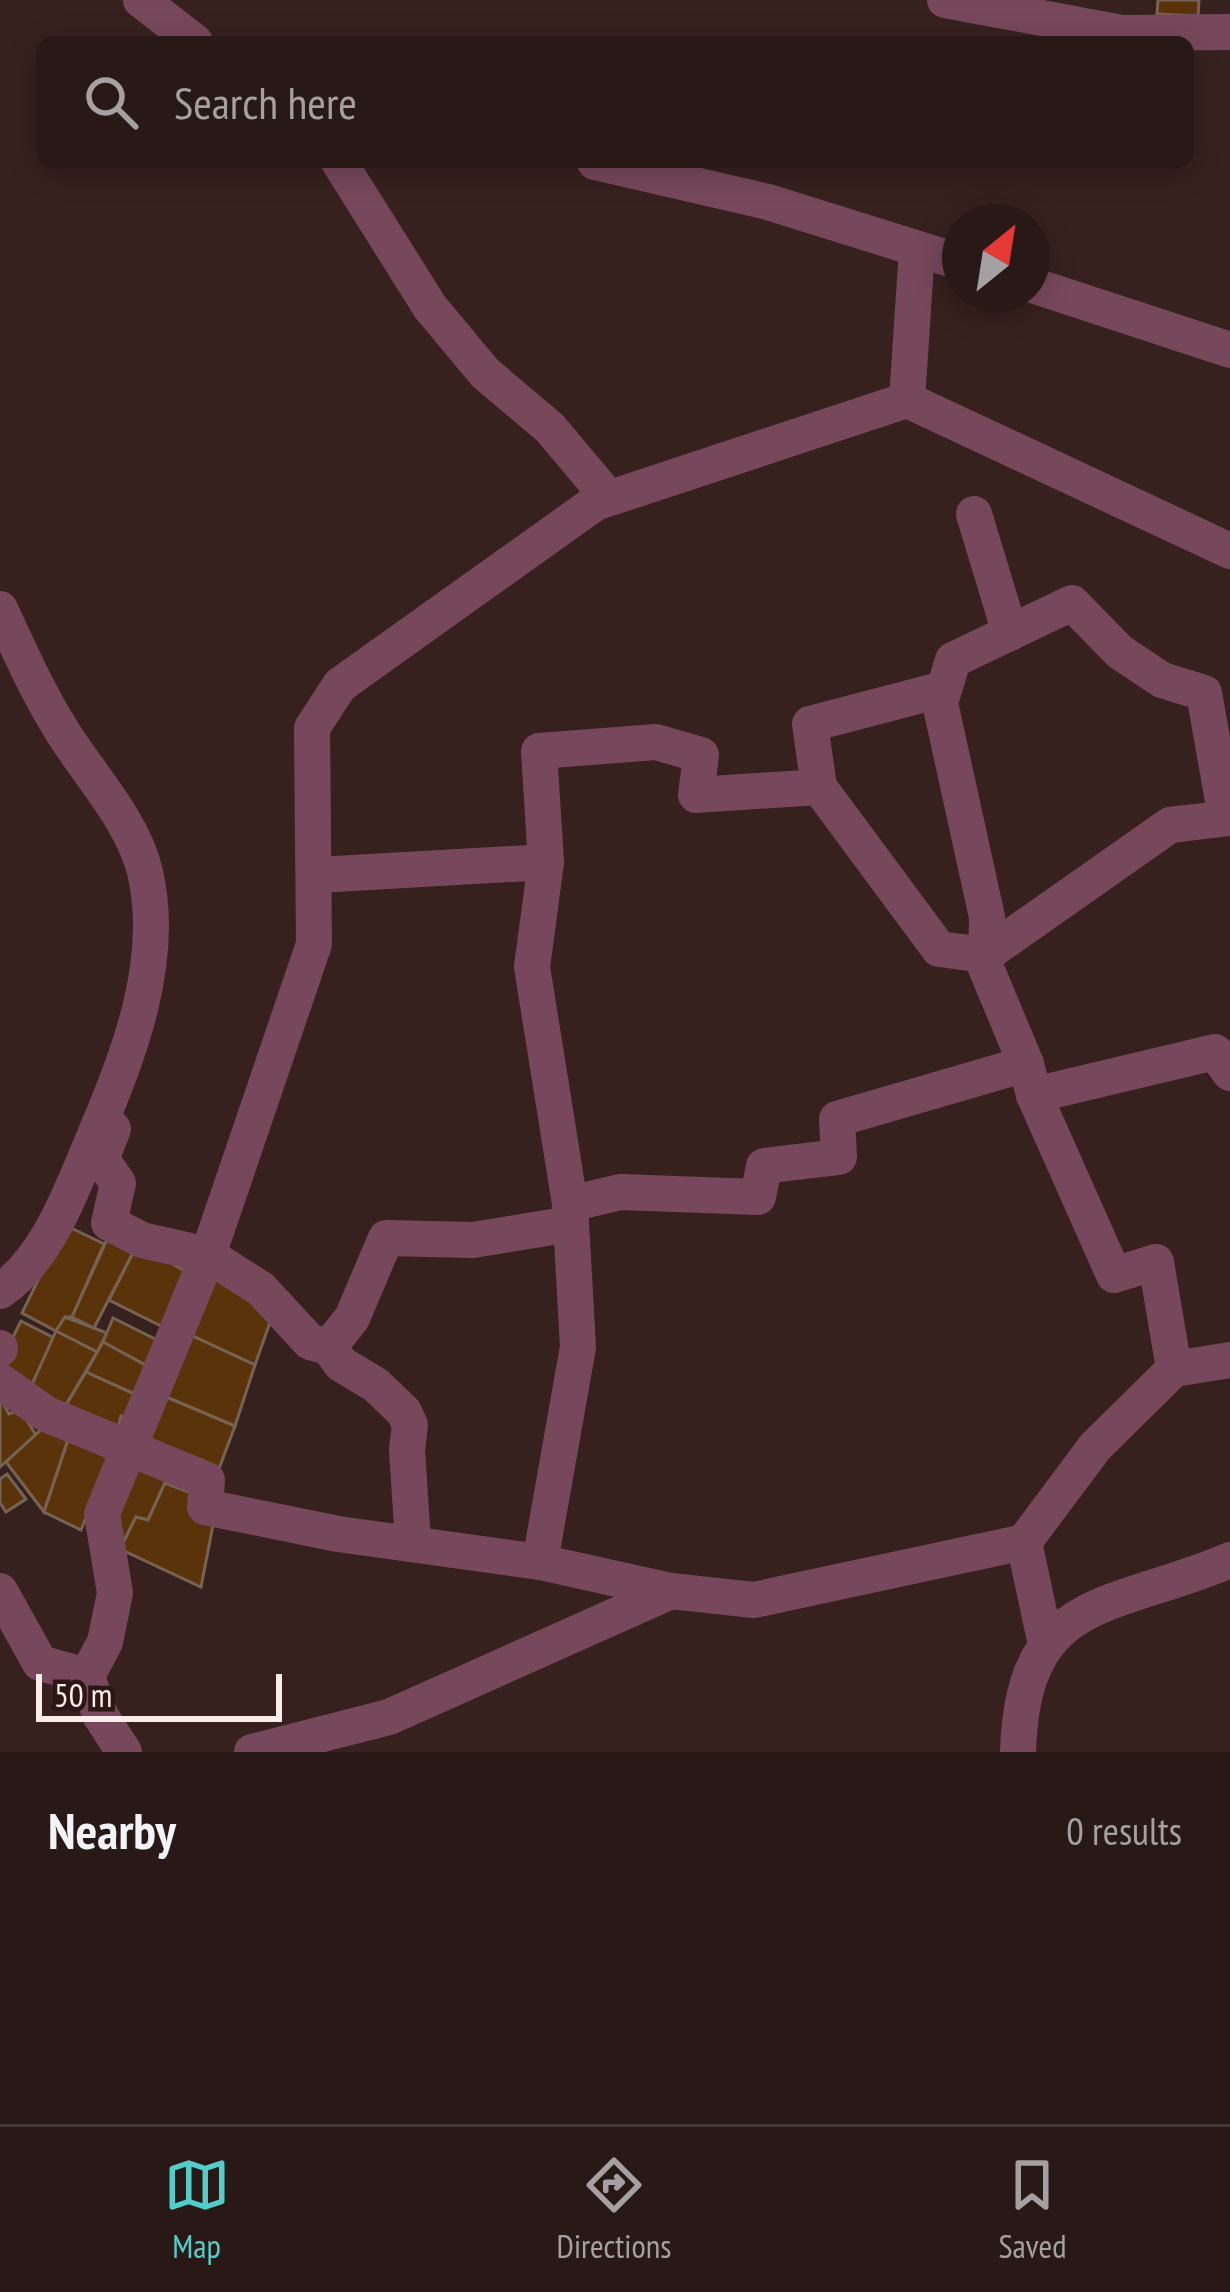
<!DOCTYPE html>
<style>
:root{--surface:#281916;--page:#30221f;--text:#f1f3f6;--muted:#a5a0a1;--line:#443835;--accent:#53cdc9}
body{margin:0;font-family:"PT Sans Narrow",sans-serif;background:var(--page);color:var(--text)}
.compass{position:absolute;left:942px;top:204px;width:108px;height:108px;border-radius:50%;background:var(--surface);box-shadow:0 6px 30px #0003;rotate:30deg}
.scale{position:absolute;left:36px;bottom:30px;width:246px;box-sizing:border-box;padding-left:12px;border:6px solid #fcedeb;border-top:0;font-size:33px;line-height:42px;white-space:nowrap;color:#fcedeb;-webkit-text-stroke:9px #2c1715;paint-order:stroke}
.list{margin:0;padding:0;list-style:none}
h2{display:flex;justify-content:space-between;align-items:center;height:156px;margin:0;padding:0 48px;font-size:51px}
h2 small{font-size:39px;font-weight:400;color:var(--muted)}
.icon{flex:none;width:66px;height:66px;fill:none;stroke:currentColor;stroke-width:2;stroke-linecap:round;stroke-linejoin:round}
.map{position:relative;flex:none;width:1230px;height:1752px;overflow:hidden}
.search{position:absolute;background:var(--surface);box-shadow:0 6px 30px #0003;left:36px;right:36px;top:36px;height:132px;display:flex;align-items:center;gap:30px;box-sizing:border-box;padding:0 42px;border-radius:18px;color:var(--muted);font-size:45px}
.sheet{height:372px;background:var(--surface)}
nav{display:flex;justify-content:space-around;align-items:center;box-sizing:border-box;height:168px;border-top:3px solid var(--line);background:var(--surface);font-size:33px;color:var(--muted)}
nav a{display:grid;justify-items:center;gap:6px}
nav .on{color:var(--accent)}
.map>svg:first-child{display:block}
.building{fill:#5b330a;stroke:#756354;stroke-width:3}
.lines{fill:none;stroke-linecap:round;stroke-linejoin:round}
.street{stroke:#77485b;stroke-width:36}
</style>
<div class="map">
<svg width="1230" height="1752" viewBox="0 0 1230 1752">
<rect width="100%" height="100%" fill="#36211e"/>
<g class="building">
<path d="M1158 0H1199L1198 16 1157 14Z"/>
<path d="M65 1225 104 1244 72 1317H65L56 1331 22 1313Z"/>
<path d="M110 1233 137 1245 94 1328 72 1317Z"/>
<path d="M137 1245 191 1274 167 1329 109 1300Z"/>
<path d="M211 1263 273 1314 255 1365 186 1333Z"/>
<path d="M65 1317 107 1333 97 1352 56 1331Z"/>
<path d="M113 1318 161 1342 149 1367 103 1342Z"/>
<path d="M21 1321 56 1339 30 1389 0 1363Z"/>
<path d="M56 1331 97 1352 63 1410 30 1389Z"/>
<path d="M186 1333 255 1365 235 1426 159 1394Z"/>
<path d="M103 1342 149 1367 133 1393 86 1372Z"/>
<path d="M86 1372 140 1397 133 1420 121 1416 117 1432 63 1410Z"/>
<path d="M159 1394 235 1426 217 1474 142 1443Z"/>
<path d="M0 1397 9 1414 20 1410 36 1435 0 1467Z"/>
<path d="M46 1425 68 1440 44 1512 6 1462Z"/>
<path d="M68 1440 110 1457 81 1530 44 1512Z"/>
<path d="M134 1462 168 1476 148 1520 136 1517 120 1549 97 1540Z"/>
<path d="M7 1474 26 1499 6 1512 0 1503V1479Z"/>
<path d="M165 1483 194 1494 213 1525 201 1587 120 1549 136 1517 148 1520Z"/>
</g>
<g class="lines">
<g class="street">
<path d="M141 0 195 42"/>
<path d="M945 0 1122 33 1230 32"/>
<path d="M339 162 430 307 485 373 550 428 608 497"/>
<path d="M595 162 768 202 960 262"/>
<path d="M1032 285 1230 350"/>
<path d="M907 400 917 249"/>
<path d="M974 514 1010 633"/>
<path d="M0 609C19 650 38 693 62 731 90 776 133 821 145 872 166 962 128 1057 94 1137 72 1189 48 1259 0 1291"/>
<path d="M819 787 939 949 985 955 1170 825 1230 818"/>
<path d="M546 862 539 751 656 742 701 755 696 795 819 787 810 724 944 689"/>
<path d="M317 875 546 862 532 967 570 1204 578 1347 540 1562"/>
<path d="M1026 1064 986 968 987 917 940 703 953 660 1072 603 1120 652 1162 680 1204 693 1226 818"/>
<path d="M1034 1095 1215 1052 1230 1073"/>
<path d="M113 1129 101 1159 118 1183 109 1223 142 1240 208 1255 261 1289 310 1342 329 1347 341 1364 376 1385 404 1412 410 1425 407 1450 413 1542"/>
<path d="M570 1204 620 1192 758 1197 764 1166 839 1157 837 1119 1026 1064 1034 1095 1114 1275 1156 1262 1174 1369"/>
<path d="M329 1347 352 1318 386 1238 473 1240 571 1224"/>
<path d="M0 1348V1349"/>
<path d="M0 1381 46 1414 207 1480 205 1507 338 1534 540 1562 671 1591"/>
<path d="M1024 1542 1095 1447 1174 1369 1230 1360"/>
<path d="M0 1591 40 1663 87 1676"/>
<path d="M124 1752 100 1715 87 1676 105 1642 115 1593 102 1514 208 1255 314 944 312 728 340 685 595 503 907 400 1230 551"/>
<path d="M252 1752 389 1717 671 1591 754 1600 1024 1542 1045 1640"/>
<path d="M1018 1752C1023 1593 1110 1611 1230 1560"/>
</g>
</g>
</svg>
<svg class="compass" viewBox="-18 -18 36 36"><path d="M0-13l5 13h-10z" fill="#e53935"/><path d="M0 13l5-13h-10z" fill="#a5a0a1"/></svg>
<div class="scale">50 m</div>
<div class="search"><svg class="icon" aria-label="search" viewBox="0 0 24 24"><circle cx="10" cy="10" r="6"/><path d="M15 15l6 6"/></svg>Search here</div>
</div>
<section class="sheet">
<h2>Nearby<small>0 results</small></h2>
<ul class="list">
</ul>
</section>
<nav>
<a class="on"><svg class="icon" aria-label="map" viewBox="0 0 24 24"><path d="M3 6l6-2 6 2 6-2v14l-6 2-6-2-6 2zM9 4v14M15 6v14"/></svg>Map</a>
<a><svg class="icon" aria-label="directions" viewBox="0 0 24 24"><path d="M12 3l9 9-9 9-9-9zM9 14v-3h6M13 9l2 2-2 2"/></svg>Directions</a>
<a><svg class="icon" aria-label="saved" viewBox="0 0 24 24"><path d="M7 4h10v16l-5-4-5 4z"/></svg>Saved</a>
</nav>
